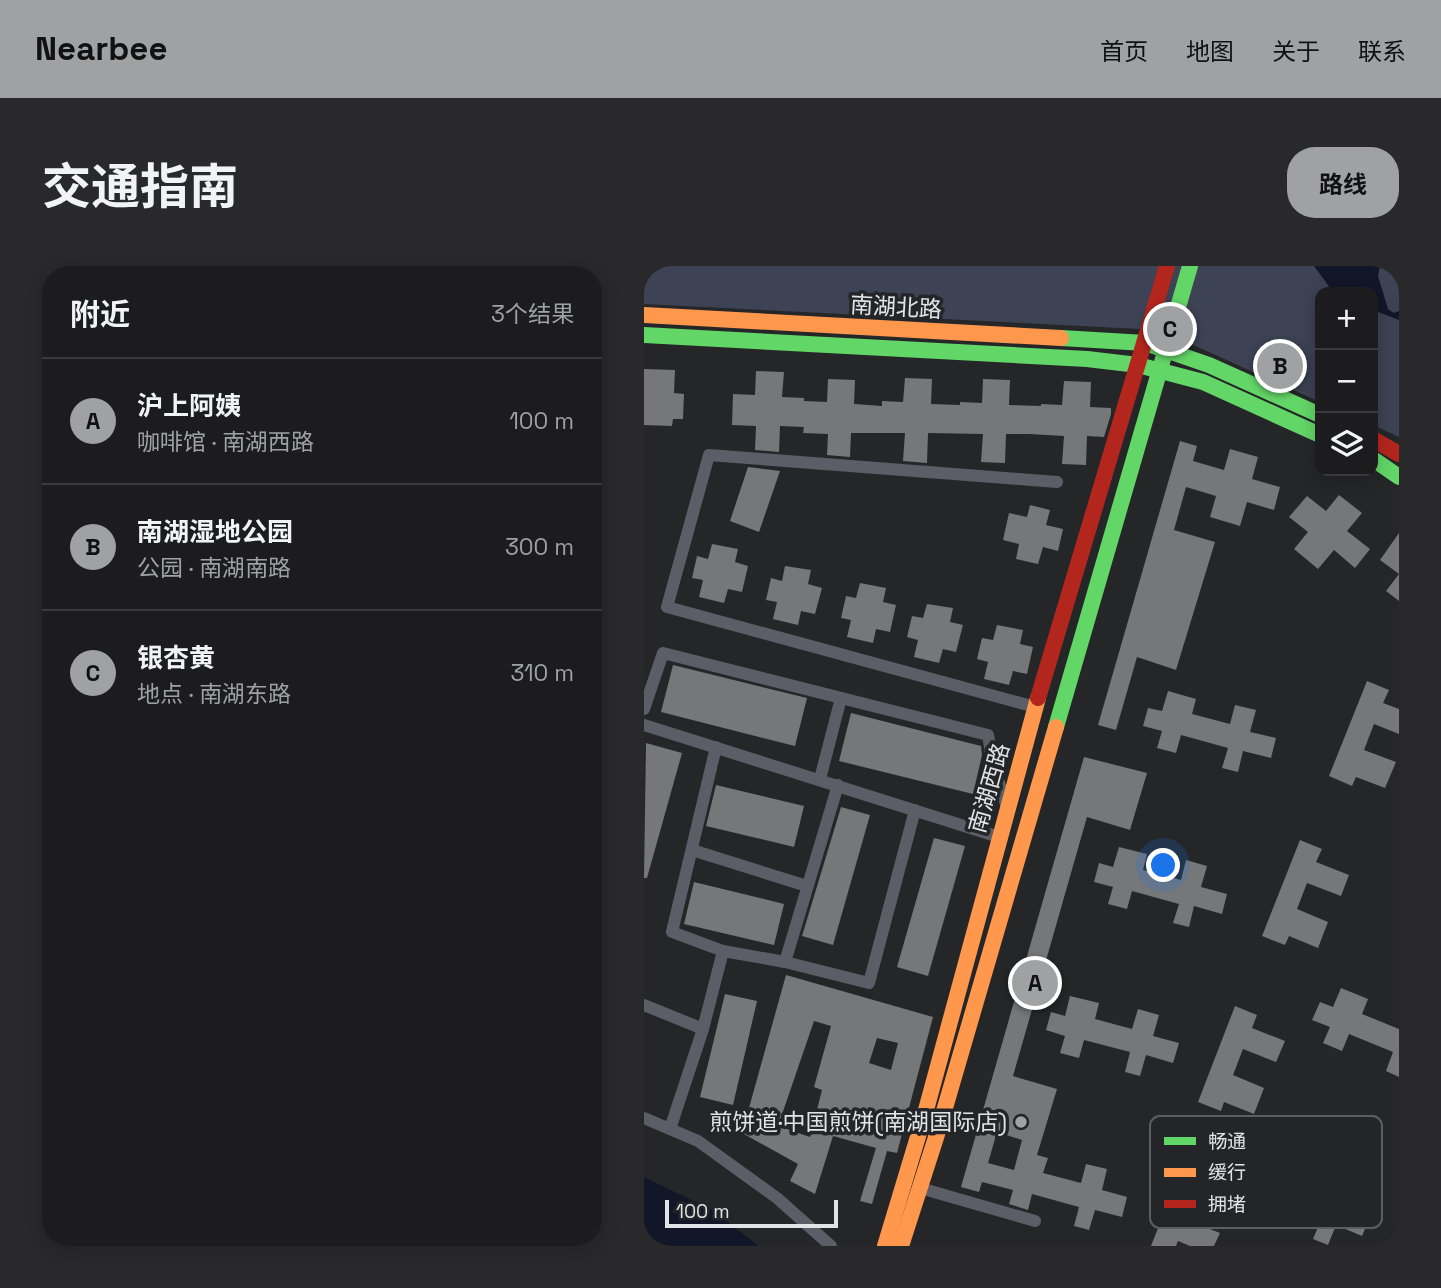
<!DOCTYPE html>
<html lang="zh">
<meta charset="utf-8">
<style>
:root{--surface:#1c1c1e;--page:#29292b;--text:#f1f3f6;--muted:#a0a1a4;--line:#3a3a3c;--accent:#a0a1a3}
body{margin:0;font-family:"Space Grotesk","Noto Sans SC",sans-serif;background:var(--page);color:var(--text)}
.controls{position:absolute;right:21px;top:21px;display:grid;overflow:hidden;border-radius:14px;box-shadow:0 4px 18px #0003}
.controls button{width:63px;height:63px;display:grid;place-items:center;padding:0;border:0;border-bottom:2px solid var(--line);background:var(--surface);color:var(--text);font:35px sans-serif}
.scale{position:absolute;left:21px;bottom:18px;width:173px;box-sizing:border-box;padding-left:7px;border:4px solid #e2e3e5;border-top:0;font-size:19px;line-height:24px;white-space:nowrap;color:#e2e3e5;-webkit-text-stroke:5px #242529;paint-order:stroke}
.you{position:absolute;left:520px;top:600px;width:24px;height:24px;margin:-18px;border:5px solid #fff;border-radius:50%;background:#1a73e8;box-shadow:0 0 0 10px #1a73e833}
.badge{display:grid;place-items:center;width:46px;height:46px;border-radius:50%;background:var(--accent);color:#111;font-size:23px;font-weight:700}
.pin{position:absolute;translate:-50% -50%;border:4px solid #fff;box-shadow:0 2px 7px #0006}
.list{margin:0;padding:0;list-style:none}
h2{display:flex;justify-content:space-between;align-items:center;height:91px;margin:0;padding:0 28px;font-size:30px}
h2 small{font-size:23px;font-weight:400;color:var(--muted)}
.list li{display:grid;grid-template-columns:46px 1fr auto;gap:21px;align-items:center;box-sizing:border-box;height:126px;padding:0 28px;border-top:2px solid var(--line)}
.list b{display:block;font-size:26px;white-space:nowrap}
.list p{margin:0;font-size:23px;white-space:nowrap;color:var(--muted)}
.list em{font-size:23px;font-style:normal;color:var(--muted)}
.icon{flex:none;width:38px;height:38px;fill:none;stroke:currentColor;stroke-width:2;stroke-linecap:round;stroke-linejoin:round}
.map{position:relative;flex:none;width:755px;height:980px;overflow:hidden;border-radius:28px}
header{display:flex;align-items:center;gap:42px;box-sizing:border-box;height:98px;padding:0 35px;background:var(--accent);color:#111}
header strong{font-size:33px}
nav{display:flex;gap:38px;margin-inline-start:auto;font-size:24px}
.intro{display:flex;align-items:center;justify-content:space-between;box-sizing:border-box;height:168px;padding:0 42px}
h1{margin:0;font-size:49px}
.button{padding:18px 32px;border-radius:28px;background:var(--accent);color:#111;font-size:24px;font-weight:700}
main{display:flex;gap:42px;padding:0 42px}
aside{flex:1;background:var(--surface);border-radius:28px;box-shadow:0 4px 18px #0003}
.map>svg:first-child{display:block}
.green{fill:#3d4254}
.water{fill:#131629}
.building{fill:#767779;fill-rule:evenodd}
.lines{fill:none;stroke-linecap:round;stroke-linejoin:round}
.street{stroke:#5c5e67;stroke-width:12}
.fast{stroke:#63d668;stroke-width:16}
.slow{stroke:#ff974d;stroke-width:16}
.jam{stroke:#b3261e;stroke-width:16}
.poi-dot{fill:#a0a1a3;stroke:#242529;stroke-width:2.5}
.labels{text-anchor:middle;stroke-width:7;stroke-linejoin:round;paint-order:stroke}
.street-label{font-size:23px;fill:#e2e3e5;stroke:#242529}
.poi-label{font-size:23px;fill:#e2e3e5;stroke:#242529;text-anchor:end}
.key{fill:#242529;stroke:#5d5e61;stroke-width:2}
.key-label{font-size:19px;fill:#e2e3e5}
</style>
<header>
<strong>Nearbee</strong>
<nav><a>首页</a><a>地图</a><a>关于</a><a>联系</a></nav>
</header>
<div class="intro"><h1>交通指南</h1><a class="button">路线</a></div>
<main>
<aside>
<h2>附近<small>3个结果</small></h2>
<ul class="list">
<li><span class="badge">A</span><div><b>沪上阿姨</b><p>咖啡馆 · 南湖西路</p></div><em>100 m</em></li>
<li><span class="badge">B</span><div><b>南湖湿地公园</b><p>公园 · 南湖南路</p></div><em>300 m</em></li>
<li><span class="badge">C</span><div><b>银杏黄</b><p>地点 · 南湖东路</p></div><em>310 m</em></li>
</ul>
</aside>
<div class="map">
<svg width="755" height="980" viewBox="0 0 755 980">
<rect width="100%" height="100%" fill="#252628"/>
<path class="green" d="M0 0H755V171L729 159V26H676V136L516 64 0 38Z"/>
<g class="water">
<path d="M670 0H736L734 10 744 43 750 47 755 45V54L729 44V26H689Z"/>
<path d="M0 911 68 944 115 980H0Z"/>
</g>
<g class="building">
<path d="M0 103 31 104 30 127 40 128 39 153H29L28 160 0 159Z"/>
<path d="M112 105 140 106 138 131 160 132V135L183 136 184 113 211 114 210 138 238 140V135L259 136 261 112 288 113 287 138 316 139V136L338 137 339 113 366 114 365 139 397 140V138L418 139 420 115 447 116 446 141 467 142V148L460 171 443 170 442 199 418 198 420 170 385 168H362L361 197 337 196 339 168 284 167 283 197 259 195 261 167H207L206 191 183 189 184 168 159 167 160 161 136 160 135 186 111 184 112 160 88 159 89 128 111 129Z"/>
<path d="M536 175 553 180 549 195 580 204 586 183 614 191 608 213 636 221 630 244 603 236 596 260 566 251 572 230 542 221 530 264 571 276 532 404 493 391 472 464 454 459Z"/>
<path d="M104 201 136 205 115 266 86 255Z"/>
<path d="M695 229 718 247 703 265 726 283 711 302 690 284 674 303 650 283 664 266 645 251 663 230 682 245Z"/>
<path d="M386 239 406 244 402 259 419 263 414 285 399 281 394 298 372 293 375 278 359 274 365 247 383 251Z"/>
<path d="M755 267V335L742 325 755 308 736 294Z"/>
<path d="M68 278 94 283 91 296 104 300 98 326 84 323 80 337 55 331 59 314 48 312 53 290 64 293Z"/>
<path d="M141 300 167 304 164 318 178 322 171 348 157 345 154 359 129 353 133 336 122 334 127 312 138 315Z"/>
<path d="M216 317 242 322 239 336 252 339 246 366 232 363 229 377 203 371 207 354 197 352 202 330 212 332Z"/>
<path d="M283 338 309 342 306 356 319 359 312 386 299 383 295 397 270 391 274 374 263 371 268 350 279 352Z"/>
<path d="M353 359 379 364 376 378 389 381 383 408 369 405 365 419 340 413 344 396 333 393 338 372 349 374Z"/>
<path d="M29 399 163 432 151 480 17 446Z"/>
<path d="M723 415 745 424 739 437 755 443V468L730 458 720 484 752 496 741 522 712 511 708 520 685 510Z"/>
<path d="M524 425 552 433 548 448 586 458 591 439 612 444 606 466 632 472 627 492 599 485 594 506 578 502 584 482 537 469 532 487 513 482 518 465 499 460 504 442 518 445Z"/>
<path d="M207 447 337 480 338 489 329 528 195 495Z"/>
<path d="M2 477 38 487 3 612H0Z"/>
<path d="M440 491 503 507 486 564 443 551 369 810 413 823 393 889 404 892 399 907 437 917 442 898 463 903 458 924 483 931 478 951 451 944 445 964 430 960 435 941 388 928 384 944 365 938 369 924 338 916 335 926 317 921ZM353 866 378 874 370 904 344 897Z"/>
<path d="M72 519 160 540 150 581 62 560Z"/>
<path d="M197 541 226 549 189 679 158 670Z"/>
<path d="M290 572 321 580 284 710 253 701Z"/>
<path d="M656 574 678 583 672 596 705 609 697 630 663 617 653 643 684 656 674 682 645 670 641 679 618 670Z"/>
<path d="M475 581 503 588 499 604 537 614 542 594 563 600 557 621 583 628 578 648 550 640 545 661 529 657 535 638 488 625 483 643 464 638 469 621 450 616 455 597 469 601Z"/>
<path d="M50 616 140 638 130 679 40 658Z"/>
<path d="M142 709 289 751 253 887 243 885 228 938 216 935 232 882 189 870 171 928 146 915 154 898 98 867ZM170 755 187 760 170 821 178 824 166 871 134 860ZM233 772 254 777 247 804 225 797Z"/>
<path d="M697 722 724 733 718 748 755 763V811L742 805 749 786 705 768 698 785 679 777 686 761 668 754 676 736 689 741Z"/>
<path d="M81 728 113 735 89 839 56 831Z"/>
<path d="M426 730 455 737 451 753 488 763 494 743 515 749 509 770 535 777 529 797 502 789 496 810 481 806 486 786 440 774 435 792 416 787 421 770 402 764 407 746 421 750Z"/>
<path d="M591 740 613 749 608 762 641 775 632 796 599 783 589 809 620 822 610 848 580 836 577 845 554 836Z"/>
<path d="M625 890 652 901 646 916 682 931 690 912 710 920 701 941 726 951 718 970 692 959 684 979 669 973 677 954 632 935 625 952 607 945 614 929 596 921 603 903 617 909Z"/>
<path d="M526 932 548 941 543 954 576 967 570 980H546L534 975 532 980H507Z"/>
</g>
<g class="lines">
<g class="street">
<path d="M391 441 23 341 65 189 413 216"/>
<path d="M0 443 19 387 344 469 349 499 363 541"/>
<path d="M0 459 355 571"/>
<path d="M72 481 28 666 79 685 141 696 225 717 271 544"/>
<path d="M176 513 197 432"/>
<path d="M48 584 163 620"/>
<path d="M141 696 194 519"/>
<path d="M0 739 59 763 26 863"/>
<path d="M59 763 79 685"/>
<path d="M0 852 54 875 133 932 187 980"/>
<path d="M276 922 391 955"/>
</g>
<g class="fast">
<path d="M0 69 443 93 494 99 559 116 676 169"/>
<path d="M417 72 501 77 565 99 676 149"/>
<path d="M729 193 755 211"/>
<path d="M412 461 546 0"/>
</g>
<g class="slow">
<path d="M0 49 417 72"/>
<path d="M241 980 282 844 394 432"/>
<path d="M257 980 296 859 412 461"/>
</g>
<g class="jam">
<path d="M729 173 755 188"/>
<path d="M394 432 523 0"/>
</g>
</g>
<circle class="poi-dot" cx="377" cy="856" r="7"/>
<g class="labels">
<g class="street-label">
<text transform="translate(252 41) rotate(3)" y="8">南湖北路</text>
<text transform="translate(345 522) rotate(-74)" y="8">南湖西路</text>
</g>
<g class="poi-label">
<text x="363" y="864">煎饼道·中国煎饼(南湖国际店)</text>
</g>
</g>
<rect x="506" y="850" width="232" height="112" rx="10" class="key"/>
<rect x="520" y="871" width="32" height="8" fill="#63d668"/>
<rect x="520" y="902" width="32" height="9" fill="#ff974d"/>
<rect x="520" y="934" width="32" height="8" fill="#b3261e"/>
<g class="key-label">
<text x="564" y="882">畅通</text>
<text x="564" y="913">缓行</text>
<text x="564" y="945">拥堵</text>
</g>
</svg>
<div class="controls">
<button>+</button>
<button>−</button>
<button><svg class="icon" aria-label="layers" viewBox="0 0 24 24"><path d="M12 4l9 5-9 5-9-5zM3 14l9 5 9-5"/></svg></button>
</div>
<div class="scale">100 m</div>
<div class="you"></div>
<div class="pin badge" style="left:391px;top:717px">A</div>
<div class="pin badge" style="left:636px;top:100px">B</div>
<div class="pin badge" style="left:526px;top:63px">C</div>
</div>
</main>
